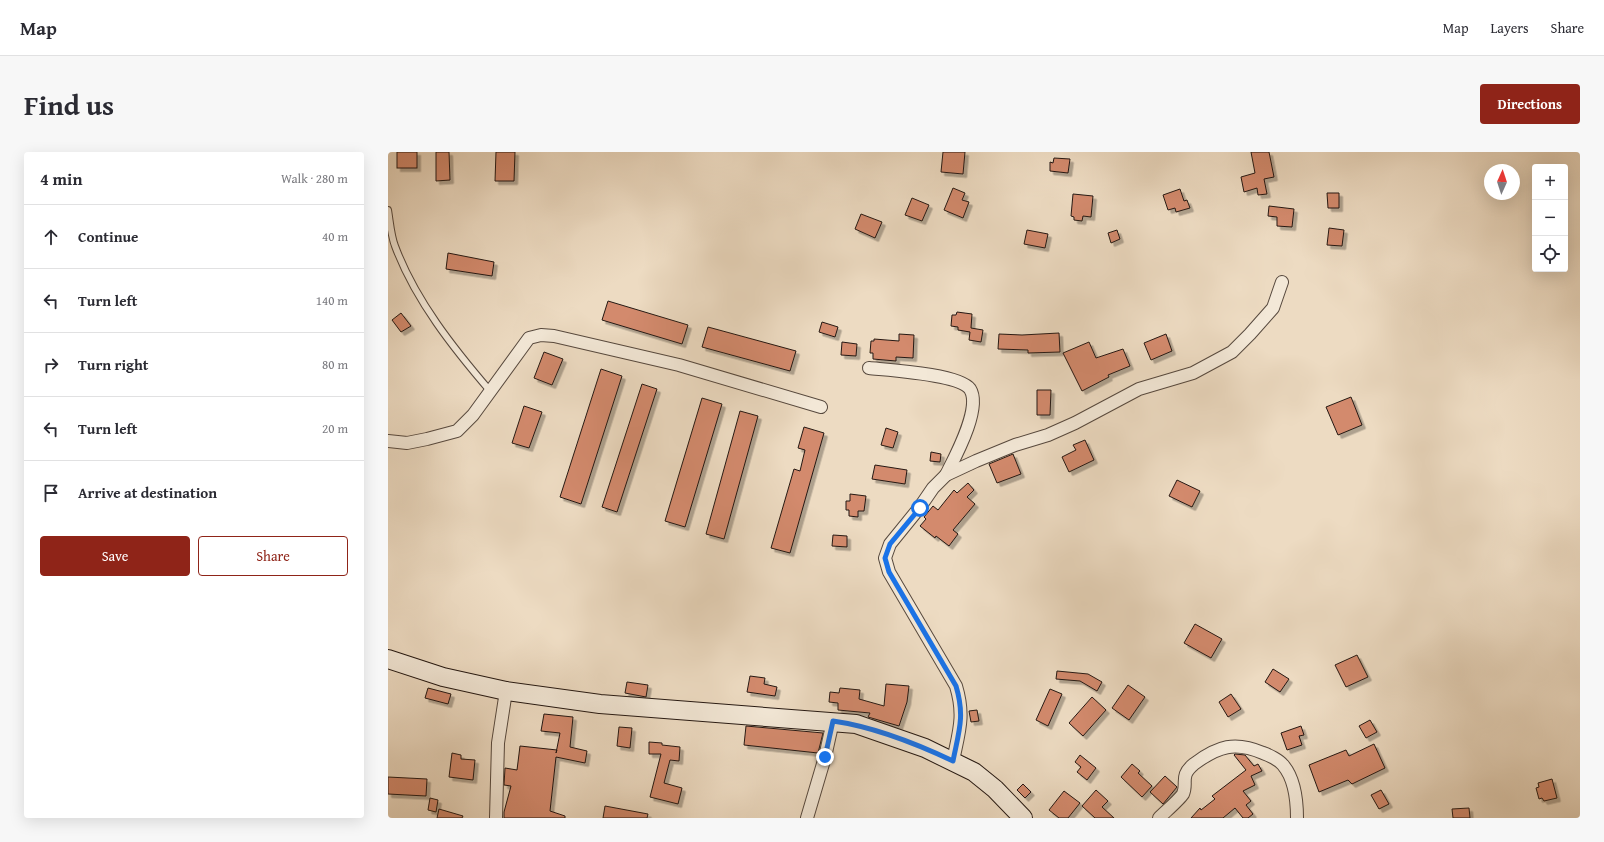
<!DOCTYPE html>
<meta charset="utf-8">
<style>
:root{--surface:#fff;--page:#f7f7f7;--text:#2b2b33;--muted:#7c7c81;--line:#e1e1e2;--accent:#8f2418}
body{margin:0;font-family:"Gentium Book Plus",serif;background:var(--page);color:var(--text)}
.controls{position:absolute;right:12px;top:12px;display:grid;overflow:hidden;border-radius:4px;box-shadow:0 4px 16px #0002}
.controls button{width:36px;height:36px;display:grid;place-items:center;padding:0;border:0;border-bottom:1px solid var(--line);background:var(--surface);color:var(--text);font:20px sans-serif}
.compass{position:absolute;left:1096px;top:12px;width:36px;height:36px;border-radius:50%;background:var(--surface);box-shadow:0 4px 16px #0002;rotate:3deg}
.stop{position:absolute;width:12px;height:12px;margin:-9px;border:3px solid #1a73e8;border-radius:50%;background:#fff}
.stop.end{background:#1a73e8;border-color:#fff;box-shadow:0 1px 4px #0008}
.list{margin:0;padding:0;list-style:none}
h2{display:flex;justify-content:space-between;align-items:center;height:52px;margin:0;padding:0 16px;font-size:17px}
h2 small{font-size:13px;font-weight:400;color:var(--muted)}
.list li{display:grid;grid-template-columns:26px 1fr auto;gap:12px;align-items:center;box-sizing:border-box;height:64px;padding:0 16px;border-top:1px solid var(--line)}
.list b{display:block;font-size:15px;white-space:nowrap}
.list em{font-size:13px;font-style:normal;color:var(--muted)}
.actions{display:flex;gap:8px;padding:12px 16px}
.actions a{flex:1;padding:9px 0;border:1px solid var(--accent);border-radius:4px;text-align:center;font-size:14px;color:var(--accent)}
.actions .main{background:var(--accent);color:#fff}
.icon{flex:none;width:22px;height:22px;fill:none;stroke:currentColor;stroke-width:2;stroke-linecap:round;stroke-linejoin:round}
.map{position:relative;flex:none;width:1192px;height:666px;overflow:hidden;border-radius:4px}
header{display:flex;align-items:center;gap:24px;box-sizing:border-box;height:56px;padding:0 20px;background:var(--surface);border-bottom:1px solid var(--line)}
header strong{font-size:19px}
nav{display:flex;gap:22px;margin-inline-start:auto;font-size:14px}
.intro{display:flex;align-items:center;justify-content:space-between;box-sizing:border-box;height:96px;padding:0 24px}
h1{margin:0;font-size:28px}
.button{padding:10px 18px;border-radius:4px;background:var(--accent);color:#fff;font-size:14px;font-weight:700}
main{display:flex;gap:24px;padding:0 24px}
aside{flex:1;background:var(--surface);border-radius:4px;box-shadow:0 4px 16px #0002}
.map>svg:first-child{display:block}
.building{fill:#d38a6d;stroke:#251812;filter:url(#shadow)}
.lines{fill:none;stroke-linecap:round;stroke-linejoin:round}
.lane-casing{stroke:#57493e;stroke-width:8}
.street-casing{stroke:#57493e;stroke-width:14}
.secondary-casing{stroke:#251812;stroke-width:20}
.lane{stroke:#f3e8d7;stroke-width:6}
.street{stroke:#f3e8d7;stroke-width:12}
.secondary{stroke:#f3e8d7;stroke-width:18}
.route{stroke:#1a73e8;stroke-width:5}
</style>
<header>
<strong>Map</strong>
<nav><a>Map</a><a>Layers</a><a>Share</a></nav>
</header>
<div class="intro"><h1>Find us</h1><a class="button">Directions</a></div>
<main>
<aside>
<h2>4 min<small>Walk · 280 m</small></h2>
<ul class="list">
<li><svg class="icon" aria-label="ahead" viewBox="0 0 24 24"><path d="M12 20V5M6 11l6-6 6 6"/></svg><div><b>Continue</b></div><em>40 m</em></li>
<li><svg class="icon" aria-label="left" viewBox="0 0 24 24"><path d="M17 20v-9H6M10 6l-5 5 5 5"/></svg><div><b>Turn left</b></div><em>140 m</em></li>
<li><svg class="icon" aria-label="right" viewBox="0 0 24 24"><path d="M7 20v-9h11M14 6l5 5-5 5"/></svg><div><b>Turn right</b></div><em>80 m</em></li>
<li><svg class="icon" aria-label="left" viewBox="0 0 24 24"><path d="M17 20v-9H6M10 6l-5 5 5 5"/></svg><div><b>Turn left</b></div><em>20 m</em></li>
<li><svg class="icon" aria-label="arrive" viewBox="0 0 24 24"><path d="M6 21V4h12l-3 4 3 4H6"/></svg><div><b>Arrive at destination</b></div></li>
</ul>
<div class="actions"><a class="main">Save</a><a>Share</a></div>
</aside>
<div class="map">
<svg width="1192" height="666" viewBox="0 0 1192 666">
<defs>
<filter id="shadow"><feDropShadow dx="3.5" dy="3.5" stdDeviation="0" flood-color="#0004"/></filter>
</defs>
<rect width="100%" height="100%" fill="#eddbc2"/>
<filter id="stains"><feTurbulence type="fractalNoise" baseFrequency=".005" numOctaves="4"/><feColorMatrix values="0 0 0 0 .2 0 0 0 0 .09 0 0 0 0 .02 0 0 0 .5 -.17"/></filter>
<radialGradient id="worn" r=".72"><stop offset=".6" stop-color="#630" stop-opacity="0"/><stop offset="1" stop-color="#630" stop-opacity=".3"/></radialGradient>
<g class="building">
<rect x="9" y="0" width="20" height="16"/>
<path d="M48 0H61L62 28 48 29Z"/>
<path d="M108 0H127L126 29H107Z"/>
<path d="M555 0H577L575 22 553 20Z"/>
<path d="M863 0H881L886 25 876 27 879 42 870 43 869 36 856 40 853 25 867 21Z"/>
<path d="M666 6 682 7 680 21 662 19V10L665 11Z"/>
<path d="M565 36 577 41 574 48 581 50 575 66 556 58Z"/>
<path d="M792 37 796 49 799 48 802 56 788 60 787 56 780 58 775 43Z"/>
<path d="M939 41H951V56H940Z"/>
<path d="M685 42 705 44 703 65 695 64 694 69 686 68V65L683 64Z"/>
<path d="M524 46 541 53 534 69 517 63Z"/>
<path d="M881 54 906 57 904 75 889 74V65L880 64Z"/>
<path d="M473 62 494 70 487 86 467 77Z"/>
<path d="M941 76 956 78 954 94 939 93Z"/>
<path d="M639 78 660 82 657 96 636 92Z"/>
<path d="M729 78 732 87 723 91 720 81Z"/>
<path d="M60 101 106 110 104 124 58 117Z"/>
<path d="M220 149 300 173 294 192 214 168Z"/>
<path d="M569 160 584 162 583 176 595 178 593 190 581 188 582 180 570 178V175L563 174 564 163H568Z"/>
<path d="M13 161 23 174 13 180 4 168Z"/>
<path d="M434 170 450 175 447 185 431 180Z"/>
<path d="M320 175 408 199 402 219 314 195Z"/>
<path d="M671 181 672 200 640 201V198L610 197 611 182 634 183Z"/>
<path d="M511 182 526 183 525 206 508 205V209L485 207V201H482L483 189H486V187L511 189Z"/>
<path d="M778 182 784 199 763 208 756 191Z"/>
<path d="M454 190 469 192 468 204 453 203Z"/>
<path d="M701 190 708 206 735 197 742 214 720 223 721 225 694 239 675 201Z"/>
<path d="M156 200 175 207 164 233 146 226Z"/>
<path d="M213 217 234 224 193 352 172 345Z"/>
<path d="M254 232 269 237 229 360 214 355Z"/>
<path d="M649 238H663L662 263H649Z"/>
<path d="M963 245 974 273 950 283 938 255Z"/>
<path d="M314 246 334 252 297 375 277 369Z"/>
<path d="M136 254 154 260 141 296 124 291Z"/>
<path d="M352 259 370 264 336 387 318 382Z"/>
<path d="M416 275 436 281 402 401 383 396 406 317 412 319 417 298 410 296Z"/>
<path d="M498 276 510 280 505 296 493 293Z"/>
<path d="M697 288 706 308 681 320 674 305 688 298 685 293Z"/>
<path d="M543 300 553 302 552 310 542 309Z"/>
<path d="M625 302 633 322 609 331 601 312Z"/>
<path d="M487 313 519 318 517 332 484 327Z"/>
<path d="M789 328 812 339 804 355 781 344Z"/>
<path d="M580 331 586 338 579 345 587 352 565 378 570 382 561 394 548 384 547 386 532 374 538 367 536 365 545 354 550 358 566 338 569 341Z"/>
<path d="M462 342 478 344 476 359H470V365L461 364V358H458V349H462Z"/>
<path d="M445 383 459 384V395L444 394Z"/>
<path d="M807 472 834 487 823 506 796 491Z"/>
<path d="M969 503 980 525 958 535 947 513Z"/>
<path d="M885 517 901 527 892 540 877 530Z"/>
<path d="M669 519 700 522 714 530 709 539 692 529 668 527Z"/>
<path d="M362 524 377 526 376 532 389 535 387 544 359 540Z"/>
<path d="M239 530 260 533 258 545 237 541Z"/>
<path d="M498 532 521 534 519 550 511 574 480 565 482 561 450 558V551L441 550 442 540 451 541 452 536 472 538 471 547 496 554Z"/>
<path d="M740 533 757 545 741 568 724 556Z"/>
<path d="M40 536 63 542 60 552 37 546Z"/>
<path d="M662 537 674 542 660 574 648 568Z"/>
<path d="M843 542 853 557 840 565 831 550Z"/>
<path d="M704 545 718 558 695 584 681 571Z"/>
<path d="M589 558 591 569 583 570 581 559Z"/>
<path d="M156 562 185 565 182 595 199 599 197 611 168 605 162 659 177 664V666H116V660L123 634 116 633 117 616 129 618 132 594 169 598 168 601 172 581 153 579Z"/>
<path d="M982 568 989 580 978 586 971 574Z"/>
<path d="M358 574 435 581 430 601 356 593Z"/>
<path d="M913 574 916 583 911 584 914 593 899 598 893 581Z"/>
<path d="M231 575 244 576 242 596 229 594Z"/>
<path d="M261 590 274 591V593L292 595 291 609 282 608 276 631 294 636 290 652 262 645 273 602H261Z"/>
<path d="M986 592 997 616 964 632 960 628 931 640 921 613 958 598 961 604Z"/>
<path d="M64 601 73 603V607L87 608 85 628 61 625Z"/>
<path d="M847 602 857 603 866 614 870 612 874 619 863 624 867 633 855 639 863 649 858 653 865 662 860 666H855L847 656 835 666H803L812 656 813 658 827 647 824 644 858 618 846 603Z"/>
<path d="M692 603 708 616 699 628 689 620 693 615 687 610Z"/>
<path d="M744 612 752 619 750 621 764 634 754 645 733 625Z"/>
<path d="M777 624 789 635 775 652 762 640Z"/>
<path d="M0 625 39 627 38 644 0 642Z"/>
<path d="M1164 627 1169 646 1156 649 1154 646 1151 647 1148 636 1151 635 1150 631Z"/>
<path d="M635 632 643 640 637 646 629 638Z"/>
<path d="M708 638 720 649 714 655 726 666H707L694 654Z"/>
<path d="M993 638 1001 652 991 657 983 643Z"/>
<path d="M676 639 692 651 680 666H671L661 658Z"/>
<path d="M42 646 50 648 48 660 40 658Z"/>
<path d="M217 654 260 662 259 666H215Z"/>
<path d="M1081 656 1082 666H1065L1064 657Z"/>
<path d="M51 657 75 664 74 666H49Z"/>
</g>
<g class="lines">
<g class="lane-casing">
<path id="lane" d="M0 58C2 70 3 84 7 94 27 148 66 197 103 240"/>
</g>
<g class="street-casing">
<g id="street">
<path d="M481 216C500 218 571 222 582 237 594 256 567 305 558 323"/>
<path d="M0 289 19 291 39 287 69 279 85 263 141 186 153 183 166 184 291 213 433 255"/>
<path d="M565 609C571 579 577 564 568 534L501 420 497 406 502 392 532 355 545 336 558 323 588 309 627 293 660 283 687 271 751 237 805 221 844 200 862 182 885 156 894 130"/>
<path d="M108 666 110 591 118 539"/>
<path d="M419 666 437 605 445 569"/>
<path d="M771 666C777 660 791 648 795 642 800 631 791 624 806 612 830 594 847 589 875 601 881 603 891 608 895 613 907 627 909 649 909 666"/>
</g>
</g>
<g class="secondary-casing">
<path id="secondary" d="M0 507 55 525 118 539 212 552 468 572 537 596 586 620 607 637 635 666"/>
</g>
<use href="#lane" class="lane"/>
<use href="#street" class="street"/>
<use href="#secondary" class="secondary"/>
</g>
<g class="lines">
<path class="route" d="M437 605 445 569C487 575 527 591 565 609 571 579 577 564 568 534L501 420 497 406 502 392 532 356"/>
</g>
<rect width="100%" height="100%" filter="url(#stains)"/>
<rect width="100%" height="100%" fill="url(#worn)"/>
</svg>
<div class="controls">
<button>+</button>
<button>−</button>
<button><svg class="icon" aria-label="locate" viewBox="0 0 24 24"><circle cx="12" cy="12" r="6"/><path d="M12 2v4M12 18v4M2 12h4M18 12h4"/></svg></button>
</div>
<svg class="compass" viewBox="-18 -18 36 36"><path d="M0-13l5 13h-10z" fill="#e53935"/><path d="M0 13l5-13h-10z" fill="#7c7c81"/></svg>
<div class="stop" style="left:532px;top:356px"></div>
<div class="stop end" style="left:437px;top:605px"></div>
</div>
</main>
